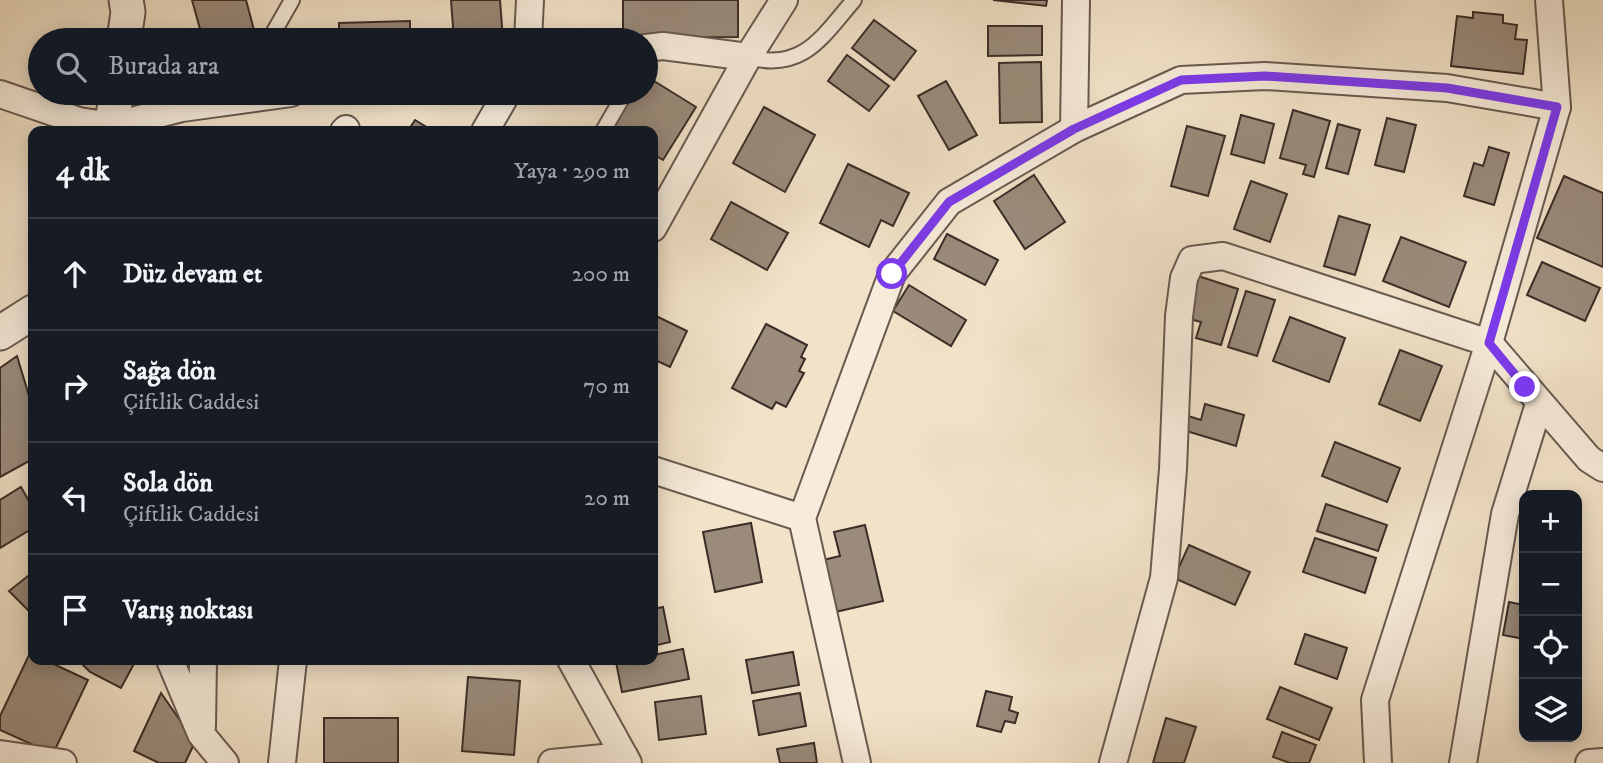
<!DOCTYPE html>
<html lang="tr">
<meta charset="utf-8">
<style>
:root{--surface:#171b24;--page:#20242c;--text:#f1f3f6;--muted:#9ea1a6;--line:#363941}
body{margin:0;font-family:"IM FELL DW Pica",serif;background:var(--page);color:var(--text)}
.controls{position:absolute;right:21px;bottom:21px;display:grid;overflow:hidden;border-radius:14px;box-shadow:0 4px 18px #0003}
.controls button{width:63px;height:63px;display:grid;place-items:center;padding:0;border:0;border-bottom:2px solid var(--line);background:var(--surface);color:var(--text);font:35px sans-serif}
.stop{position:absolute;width:21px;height:21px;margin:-16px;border:5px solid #7c3aed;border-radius:50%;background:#fff}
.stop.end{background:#7c3aed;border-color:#fff;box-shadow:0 2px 7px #0008}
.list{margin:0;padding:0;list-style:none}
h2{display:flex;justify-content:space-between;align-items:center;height:91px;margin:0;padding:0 28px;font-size:30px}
h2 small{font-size:23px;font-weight:400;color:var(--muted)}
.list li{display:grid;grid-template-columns:46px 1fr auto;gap:21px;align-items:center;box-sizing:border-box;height:112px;padding:0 28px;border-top:2px solid var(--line)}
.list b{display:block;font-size:26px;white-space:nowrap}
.list p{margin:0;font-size:23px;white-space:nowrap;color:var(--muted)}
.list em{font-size:23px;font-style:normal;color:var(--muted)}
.icon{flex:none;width:38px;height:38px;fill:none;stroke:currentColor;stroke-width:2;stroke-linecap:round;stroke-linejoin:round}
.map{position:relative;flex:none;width:1603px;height:763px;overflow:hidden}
.search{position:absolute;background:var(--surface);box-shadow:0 4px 18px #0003;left:28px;top:28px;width:630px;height:77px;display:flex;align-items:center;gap:18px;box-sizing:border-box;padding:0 24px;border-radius:38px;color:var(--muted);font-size:26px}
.panel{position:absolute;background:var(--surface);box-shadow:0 4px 18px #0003;left:28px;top:126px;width:630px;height:539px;border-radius:14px}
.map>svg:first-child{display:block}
.building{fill:#9a8b7b;stroke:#3a2d28;stroke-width:2}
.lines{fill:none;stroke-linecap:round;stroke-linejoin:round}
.service-casing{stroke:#685a50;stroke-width:18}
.minor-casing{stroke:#685a50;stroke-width:30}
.tertiary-casing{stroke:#685a50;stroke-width:37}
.service{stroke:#f7ecdb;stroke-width:14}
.minor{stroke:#f7ecdb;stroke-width:26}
.tertiary{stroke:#f7ecdb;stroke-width:33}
.route{stroke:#7c3aed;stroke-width:9}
</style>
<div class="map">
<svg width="1603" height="763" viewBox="0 0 1603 763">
<rect width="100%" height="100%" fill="#f2e2c8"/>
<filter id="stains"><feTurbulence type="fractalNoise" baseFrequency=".00286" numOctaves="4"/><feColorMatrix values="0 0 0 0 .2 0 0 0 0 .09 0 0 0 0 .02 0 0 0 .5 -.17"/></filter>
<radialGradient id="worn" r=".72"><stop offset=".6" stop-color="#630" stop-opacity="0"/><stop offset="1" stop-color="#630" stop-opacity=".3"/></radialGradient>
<g class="building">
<path d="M192 0H246L254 30 216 40H203Z"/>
<path d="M451 0H500L503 40H454Z"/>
<path d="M623 0H738V37L623 38Z"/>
<path d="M993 0H1047L1046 6Z"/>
<path d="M1473 12 1503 15V23L1517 25 1515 39 1527 40 1523 74 1451 66 1457 16 1473 18Z"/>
<path d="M874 20 916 51 894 80 852 48Z"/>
<path d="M410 21V40H339V23Z"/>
<path d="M988 26H1042V55L988 56Z"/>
<path d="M847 55 889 86 869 111 828 81Z"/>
<path d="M1041 62 1042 122 1000 123 999 63Z"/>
<path d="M646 76 696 107 663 160 653 154V131H617L608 126 629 93H646Z"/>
<path d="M946 81 977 135 949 150 918 96Z"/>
<path d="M764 107 815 135 785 192 733 163Z"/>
<path d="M1293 110 1330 121 1314 177 1303 174 1306 165 1280 158Z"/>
<path d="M1241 115 1274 124 1264 163 1231 154Z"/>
<path d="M1387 118 1416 125 1404 172 1375 165Z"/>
<path d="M415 120 433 131H408Z"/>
<path d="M1338 124 1360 130 1348 174 1326 168Z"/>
<path d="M1187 126 1225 136 1208 196 1171 186Z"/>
<path d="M1489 147 1509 153 1494 205 1464 196 1474 163 1483 166Z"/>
<path d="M848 164 909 193 893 226 881 220 869 247 820 223Z"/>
<path d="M1034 175 1065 222 1025 249 994 201Z"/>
<path d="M1564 176 1603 193V267L1537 238Z"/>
<path d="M1251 181 1287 194 1270 242 1234 229Z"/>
<path d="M731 202 788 233 767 270 711 239Z"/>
<path d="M1339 216 1370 225 1355 275 1324 266Z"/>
<path d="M947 234 998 260 985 285 934 259Z"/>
<path d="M1401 237 1466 262 1449 307 1383 281Z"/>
<path d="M1542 262 1600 288 1585 321 1527 295Z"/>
<path d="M1195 275 1238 289 1221 345 1196 338 1201 322 1182 317Z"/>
<path d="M909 285 966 320 951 346 893 311Z"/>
<path d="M1246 291 1275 300 1257 356 1228 347Z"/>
<path d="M656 316 687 331 670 367 653 359V323Z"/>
<path d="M1290 317 1345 338 1329 382 1273 361Z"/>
<path d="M766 324 807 345 801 357 805 359 799 371 804 373 786 407 776 402 772 409 732 388Z"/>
<path d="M1400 350 1442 366 1420 421 1379 404Z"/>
<path d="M17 356 33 409V459L0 477V368Z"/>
<path d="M1205 404 1244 415 1236 446 1180 429 1185 415 1201 420Z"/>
<path d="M1335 442 1400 468 1387 502 1322 476Z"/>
<path d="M21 487 33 508V528L0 548V500Z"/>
<path d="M1326 504 1387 525 1378 551 1317 531Z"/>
<path d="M751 523 762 582 715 592 703 532Z"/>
<path d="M865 525 883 601 831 613 819 561 840 556 834 532Z"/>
<path d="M1315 538 1376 558 1365 593 1303 572Z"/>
<path d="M1189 545 1250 572 1235 605 1174 578Z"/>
<path d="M33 572V615L9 591Z"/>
<path d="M1509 602 1524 605V639L1503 635Z"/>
<path d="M663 607 670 642 653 646V609Z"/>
<path d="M1305 634 1347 648 1337 679 1295 664Z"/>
<path d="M683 649 689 679 622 692 616 662 653 660V655Z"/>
<path d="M793 652 799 685 752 693 746 660Z"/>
<path d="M30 653 33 660H45L88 680 53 754 0 730V716Z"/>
<path d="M78 660H136L121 688 90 672Z"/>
<path d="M468 677 520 681 514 755 462 751Z"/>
<path d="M1280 687 1332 708 1319 740 1267 719Z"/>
<path d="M986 691 1012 697 1009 710 1018 713 1015 723 1005 721 1001 732 977 726Z"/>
<path d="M161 693 195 742 185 763H159L134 751Z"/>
<path d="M800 693 806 726 759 735 753 701Z"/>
<path d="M701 696 706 734 659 740 655 702Z"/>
<rect x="324" y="718" width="74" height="45"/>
<path d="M1166 718 1196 727 1184 763H1153Z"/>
<path d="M1282 732 1316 745 1309 763H1290L1273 757Z"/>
<path d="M814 743 817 763H780L777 749Z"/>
</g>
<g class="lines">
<g class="service-casing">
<g id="service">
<path d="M265 40 271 37 292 0"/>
<path d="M748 57C803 72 822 37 854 0"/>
<path d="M603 131 625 93"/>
</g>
</g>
<g class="minor-casing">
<g id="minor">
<path d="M528 40 530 0"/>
<path d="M646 48 663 46 748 57"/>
<path d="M0 94 79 121 112 126 182 108 291 93"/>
<path d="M1074 129 1076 0"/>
<path d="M344 131 346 129"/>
<path d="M485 131 507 93"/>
<path d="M653 228 748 57 784 0"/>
<path d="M1489 343 1589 459 1603 468"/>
<path d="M653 470 802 518"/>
<path d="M170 660 201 734 225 763"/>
<path d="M571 660 628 763"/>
<path d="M202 726 203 660"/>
<path d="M0 754 63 763"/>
<path d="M282 763 293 660"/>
<path d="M552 763 624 756"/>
<path d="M857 763 802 518 892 274 949 202 1074 129 1181 80 1265 76 1447 88 1557 107"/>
<path d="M1113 763 1164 578 1173 469 1179 316 1184 278 1192 260 1223 256 1489 343"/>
<path d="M1378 763 1375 700 1489 343 1557 107 1549 0"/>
<path d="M1463 763 1505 514 1539 404"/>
<path d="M1589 763 1603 762"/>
</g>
</g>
<g class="tertiary-casing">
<g id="tertiary">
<path d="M124 40 128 12 126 0"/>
<path d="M110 131 117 93"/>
<path d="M0 333 33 312"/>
</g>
</g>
<use href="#service" class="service"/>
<use href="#minor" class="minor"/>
<use href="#tertiary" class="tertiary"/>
</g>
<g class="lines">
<path class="route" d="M892 274 949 202 1074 129 1181 80 1265 76 1447 88 1557 107 1489 343 1525 387"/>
</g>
<rect width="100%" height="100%" filter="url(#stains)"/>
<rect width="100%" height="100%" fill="url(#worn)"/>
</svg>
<div class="controls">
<button>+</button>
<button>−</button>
<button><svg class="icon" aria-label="locate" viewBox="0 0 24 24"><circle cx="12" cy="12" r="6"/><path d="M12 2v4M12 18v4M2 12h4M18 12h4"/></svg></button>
<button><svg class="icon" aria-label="layers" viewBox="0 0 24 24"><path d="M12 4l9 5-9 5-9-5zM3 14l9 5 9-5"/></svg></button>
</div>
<div class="stop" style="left:892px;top:274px"></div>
<div class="stop end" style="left:1525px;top:387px"></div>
<div class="search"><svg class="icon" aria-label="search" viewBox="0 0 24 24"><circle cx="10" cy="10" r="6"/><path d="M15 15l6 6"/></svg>Burada ara</div>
<section class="panel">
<h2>4 dk<small>Yaya · 290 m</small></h2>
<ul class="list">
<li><svg class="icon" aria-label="ahead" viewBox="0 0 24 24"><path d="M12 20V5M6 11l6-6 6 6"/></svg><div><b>Düz devam et</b></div><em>200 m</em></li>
<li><svg class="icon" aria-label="right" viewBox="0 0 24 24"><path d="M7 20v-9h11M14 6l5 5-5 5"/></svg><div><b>Sağa dön</b><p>Çiftlik Caddesi</p></div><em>70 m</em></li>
<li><svg class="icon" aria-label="left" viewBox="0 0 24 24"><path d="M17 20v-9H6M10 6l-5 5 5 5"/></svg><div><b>Sola dön</b><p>Çiftlik Caddesi</p></div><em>20 m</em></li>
<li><svg class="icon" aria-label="arrive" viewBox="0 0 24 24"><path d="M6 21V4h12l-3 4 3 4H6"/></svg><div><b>Varış noktası</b></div></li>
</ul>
</section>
</div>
